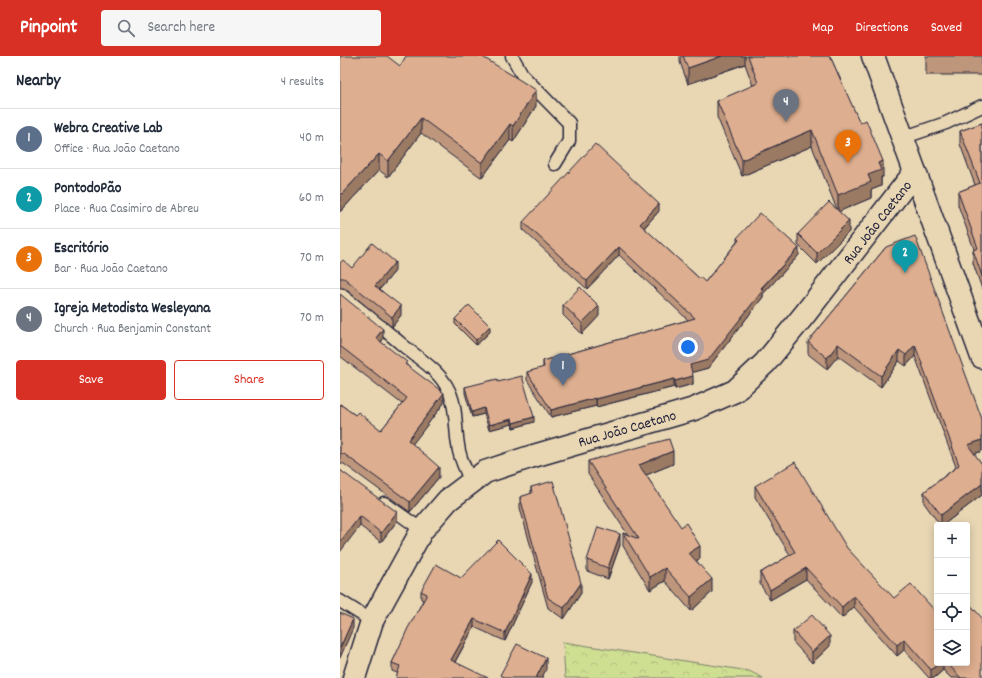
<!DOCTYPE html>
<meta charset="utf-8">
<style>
:root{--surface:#fff;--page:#f6f6f7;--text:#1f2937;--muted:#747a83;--line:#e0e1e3;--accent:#d93025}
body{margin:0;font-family:Dekko,sans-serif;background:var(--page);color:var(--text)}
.controls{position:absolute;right:12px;bottom:12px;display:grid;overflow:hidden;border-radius:4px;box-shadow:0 2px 10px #0003}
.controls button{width:36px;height:36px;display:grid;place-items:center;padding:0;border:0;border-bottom:1px solid var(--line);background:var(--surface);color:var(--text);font:20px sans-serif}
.you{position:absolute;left:348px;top:291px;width:14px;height:14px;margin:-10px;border:3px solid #fff;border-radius:50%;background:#1a73e8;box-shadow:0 0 0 6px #1a73e833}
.badge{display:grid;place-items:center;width:26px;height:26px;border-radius:50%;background:var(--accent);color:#fff;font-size:13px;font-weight:700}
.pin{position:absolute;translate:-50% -33px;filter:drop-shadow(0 1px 2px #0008)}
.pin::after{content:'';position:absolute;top:21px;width:14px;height:12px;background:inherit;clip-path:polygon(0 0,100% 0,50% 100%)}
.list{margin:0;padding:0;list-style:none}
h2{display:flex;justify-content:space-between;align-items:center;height:52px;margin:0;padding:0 16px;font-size:17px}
h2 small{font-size:13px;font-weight:400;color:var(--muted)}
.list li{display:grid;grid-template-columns:26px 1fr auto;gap:12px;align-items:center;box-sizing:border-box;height:60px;padding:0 16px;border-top:1px solid var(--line)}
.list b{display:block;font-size:15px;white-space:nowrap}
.list p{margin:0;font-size:13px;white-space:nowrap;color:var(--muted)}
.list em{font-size:13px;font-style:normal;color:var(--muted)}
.actions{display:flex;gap:8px;padding:12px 16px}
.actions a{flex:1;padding:9px 0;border:1px solid var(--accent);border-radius:4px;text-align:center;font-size:14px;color:var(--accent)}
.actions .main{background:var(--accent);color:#fff}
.icon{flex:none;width:22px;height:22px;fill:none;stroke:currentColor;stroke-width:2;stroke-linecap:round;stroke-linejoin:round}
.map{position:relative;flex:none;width:642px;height:622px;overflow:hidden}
header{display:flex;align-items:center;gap:24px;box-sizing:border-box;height:56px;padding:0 20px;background:var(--accent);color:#fff}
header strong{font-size:19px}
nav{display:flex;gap:22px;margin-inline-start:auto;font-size:14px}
.search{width:280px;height:36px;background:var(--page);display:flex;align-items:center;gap:10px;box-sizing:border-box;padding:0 14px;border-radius:4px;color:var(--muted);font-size:15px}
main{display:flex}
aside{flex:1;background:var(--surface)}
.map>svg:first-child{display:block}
.forest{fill:url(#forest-crowns);stroke:#788066}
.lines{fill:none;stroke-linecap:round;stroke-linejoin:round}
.service-casing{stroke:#22223b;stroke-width:15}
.minor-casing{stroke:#22223b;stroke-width:25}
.service{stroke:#e9d7b4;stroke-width:12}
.minor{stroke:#e9d7b4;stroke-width:22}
.wall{fill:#be967b;stroke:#22223b}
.shaded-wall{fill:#9b7a64;stroke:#22223b}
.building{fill:#ddae8f;stroke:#22223b}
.labels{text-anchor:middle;stroke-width:3.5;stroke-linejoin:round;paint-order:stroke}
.street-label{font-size:15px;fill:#22223b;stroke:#e9d7b4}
</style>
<header>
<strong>Pinpoint</strong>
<div class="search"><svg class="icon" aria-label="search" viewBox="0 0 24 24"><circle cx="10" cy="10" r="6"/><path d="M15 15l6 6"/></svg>Search here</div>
<nav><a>Map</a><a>Directions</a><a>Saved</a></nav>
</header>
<main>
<aside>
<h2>Nearby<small>4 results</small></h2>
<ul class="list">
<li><span class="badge" style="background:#5c6f8a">1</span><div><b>Webra Creative Lab</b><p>Office · Rua João Caetano</p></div><em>40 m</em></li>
<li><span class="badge" style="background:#0f9aa8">2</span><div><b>PontodoPão</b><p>Place · Rua Casimiro de Abreu</p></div><em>60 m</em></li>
<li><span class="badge" style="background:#e8710a">3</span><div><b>Escritório</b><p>Bar · Rua João Caetano</p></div><em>70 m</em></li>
<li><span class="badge" style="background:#6b7280">4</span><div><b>Igreja Metodista Wesleyana</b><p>Church · Rua Benjamin Constant</p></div><em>70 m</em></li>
</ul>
<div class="actions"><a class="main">Save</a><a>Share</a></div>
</aside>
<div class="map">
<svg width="642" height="622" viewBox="0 0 642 622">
<defs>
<pattern id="forest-crowns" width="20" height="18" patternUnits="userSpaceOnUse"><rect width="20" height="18" fill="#cfdf92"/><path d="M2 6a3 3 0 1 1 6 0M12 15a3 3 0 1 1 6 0" fill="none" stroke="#b1bf7f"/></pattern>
</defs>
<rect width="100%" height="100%" fill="#e9d7b4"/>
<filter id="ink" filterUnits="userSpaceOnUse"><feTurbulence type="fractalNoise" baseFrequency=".025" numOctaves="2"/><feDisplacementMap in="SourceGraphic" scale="8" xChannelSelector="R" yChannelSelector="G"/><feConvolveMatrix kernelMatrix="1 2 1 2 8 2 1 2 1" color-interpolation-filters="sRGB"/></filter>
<g filter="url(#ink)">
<path class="forest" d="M223 586 409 615 423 622H225Z"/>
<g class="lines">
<g class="service-casing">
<g id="service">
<path d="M172 0 183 20 229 67V85L215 108"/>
<path d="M562 82 606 67 642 50"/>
<path d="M0 238C21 254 40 270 59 286 77 302 99 313 109 335 117 351 115 372 118 389 119 402 126 414 131 426"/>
<path d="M44 447 82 474"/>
<path d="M0 545 32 565"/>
</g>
</g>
<g class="minor-casing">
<g id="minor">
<path d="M533 0 642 301"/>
<path d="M14 622 32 565 82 474 108 444 145 416 190 401 354 353 395 335 425 307 465 258 575 116"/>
</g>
</g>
<use href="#service" class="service"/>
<use href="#minor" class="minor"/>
</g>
<g class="wall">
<path d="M340 0H490L543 121H541V130L531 134V142L499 155 509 176 477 208 458 189V178L497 154 472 90 402 120 377 61V45L413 30 405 8 348 28 340 6Z"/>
<rect x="586" y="0" width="56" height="19"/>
<path d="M60 10 196 50 173 86 170 84 142 122 81 77 48 121 39 114 0 156Z"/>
<path d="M642 67V233L633 207V194L634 193 618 149V136L635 129 620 88V75Z"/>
<path d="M319 155 304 172 360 223 365 226 397 186V182L459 199 423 238V241L368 312 352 316 353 328 335 333 334 331 256 351V350L211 361 187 324V316L203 312V305L348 264 279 199 247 233 183 174V166Z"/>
<path d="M546 191 642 363V395L634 398 642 408V439L603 469H600L584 447V436L616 411 575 300 566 310 559 305 541 331 498 300 487 313 468 298V286Z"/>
<path d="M0 207 12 212 55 215 40 233 61 259 52 271 4 232H0Z"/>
<path d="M0 238 43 283 41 286 67 309 104 347 72 388 99 421 70 456 4 408 0 407V348L15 359 41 374 62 348 0 300Z"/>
<path d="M223 249 259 260 242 278 223 259Z"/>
<path d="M115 263 150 276 136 289 115 268Z"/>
<path d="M158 326 194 366 173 372 172 368 149 374 144 358 132 361 125 337V331Z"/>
<path d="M248 405 333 408 306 419 360 503 356 505 372 536 351 555 325 525 310 534 283 490V477L288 479 248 418Z"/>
<path d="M0 414 57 465 41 486 20 470Z"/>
<path d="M415 430 507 492 597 607H627L642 622H611L603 614 594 622H589L564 594 557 600 514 551 502 562 466 523 430 544 420 528V517L450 499 415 441Z"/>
<path d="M191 431 241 537 224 563 208 552 180 452V441L191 438Z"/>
<path d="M280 489 268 523 247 515V504Z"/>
<path d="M121 522 192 526 165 585 134 571 115 606 57 617 52 615V607L83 544 81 543V535Z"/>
<path d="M453 575 490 590 472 607 453 586Z"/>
</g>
<g class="shaded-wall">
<path d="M382 0H405V8L348 28V12Z"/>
<path d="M196 34V50L173 86V70Z"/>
<path d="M81 62V77L48 121V105Z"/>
<path d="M170 68V84L142 122V107Z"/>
<path d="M472 74V90L402 120V104Z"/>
<path d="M39 98V114L0 156V140Z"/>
<path d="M543 105V121H541V130L531 134V142L498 156V139L528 119 538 107Z"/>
<path d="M319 148V155L300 176V168Z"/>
<path d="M509 165V176L477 208V197Z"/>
<path d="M279 191V199L247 233V225Z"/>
<path d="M459 192V199L423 238V241L368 312 350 317V309Z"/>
<path d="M55 206V215L35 239V230Z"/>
<path d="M61 250V259L52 271V261Z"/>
<path d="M259 250V260L242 278V267Z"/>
<path d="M150 270V276L136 289V284Z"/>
<path d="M43 273V283L36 292V282Z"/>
<path d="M498 288V300L487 313V302Z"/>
<path d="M575 289V300L566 310V299Z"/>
<path d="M559 294V305L541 331V320Z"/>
<path d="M353 320V328L335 333V325Z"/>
<path d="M334 323V331L256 351V343Z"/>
<path d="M104 337V347L68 394V384Z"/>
<path d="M256 342V350L211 361V354Z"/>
<path d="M144 352V358L132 361V356Z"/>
<path d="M194 361V366L173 372V367Z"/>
<path d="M172 363V368L149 374V369Z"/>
<path d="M642 384V395L628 400V389Z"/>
<path d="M333 395V408L299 422V409Z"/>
<path d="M99 411V421L70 456V446Z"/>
<path d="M642 428V439L603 469H601V459Z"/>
<path d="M57 456V465L41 486V477Z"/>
<path d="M20 460V470L0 496V486Z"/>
<path d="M280 478V489L268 523V512Z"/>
<path d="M360 490V503L349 510V497Z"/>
<path d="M325 512V525L310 534V521Z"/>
<path d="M466 512V523L430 544V534Z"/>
<path d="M192 518V526L165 585V577Z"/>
<path d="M372 523V536L351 555V541Z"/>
<path d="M241 527V537L224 563V552Z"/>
<path d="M514 540V551L502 562V551Z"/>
<path d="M13 563V572L0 602V592Z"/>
<path d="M134 563V571L111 613V604Z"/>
<path d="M490 580V590L472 607V596Z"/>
<path d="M564 583V594L557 600V589Z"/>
<path d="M206 602V613L202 622H196Z"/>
<path d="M599 607H603V614L594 622H591V614Z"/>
</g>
<g class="building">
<path d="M0 0H47L60 10 66 0H141L196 34 173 70 170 68 142 107 81 62 48 105 39 98 0 140Z"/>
<path d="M343 0H382L348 12Z"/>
<path d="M408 0H490L520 67 526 64 543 105 538 107 541 114 528 119 531 126 498 139 472 74 402 104 377 45 418 27Z"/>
<path d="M642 67V220L633 194 638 192 618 136 640 127 620 75Z"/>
<path d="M255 88 319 148 300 168 360 223 361 222 365 226 399 184 397 182 420 157 459 192 421 232 423 234 368 304 350 309 353 320 335 325 334 323 256 343V342L211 354 187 316 204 311 203 305 355 262 279 191 247 225 183 166Z"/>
<path d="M489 146 509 165 477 197 458 178Z"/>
<path d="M575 180 642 363V384L628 389 642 408V428L601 459 584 436 619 409 575 289 566 299 559 294 541 320 498 288 487 302 468 286 546 191Z"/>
<path d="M32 187 55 206 35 230 61 250 52 261 4 222H0V207L3 204 12 212Z"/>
<path d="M240 231 259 250 242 267 223 249Z"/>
<path d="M0 238 43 273 36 282 67 306 65 308 104 337 68 384 99 411 70 446 4 398 0 397V348L15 359 18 356 41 374 67 342 0 290Z"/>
<path d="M129 249 150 270 136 284 115 263Z"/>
<path d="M182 320 194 361 173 367 172 363 149 369 144 352 132 356 125 331 157 323 158 326Z"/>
<path d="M329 383 333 395 299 409 341 471 346 467 360 490 349 497 372 523 351 541 325 512 310 521 283 477 299 483 248 405Z"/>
<path d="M455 406 507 492 554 542 571 528 597 557V607H599L591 614 564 583 557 589 514 540 502 551 466 512 430 534 420 517 455 496 415 430Z"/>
<path d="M0 414 57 456 41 477 20 460 0 486Z"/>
<path d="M213 425 241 527 224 552 208 542 180 441 192 437 191 431Z"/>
<path d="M258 471 280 478 268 512 247 504Z"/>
<path d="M158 484 192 518 165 577 134 563 111 604 148 622H56L60 610 52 607 68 572 87 538 81 535 96 508 121 522Z"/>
<path d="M627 545 642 562V622H621L607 607H627Z"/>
<path d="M0 557 13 563 0 592Z"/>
<path d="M472 559 490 580 472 596 453 575Z"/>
<path d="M177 588 206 602 196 622H165L160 619Z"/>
</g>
</g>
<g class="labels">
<g class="street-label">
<text transform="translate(537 166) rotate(-52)" y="5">Rua João Caetano</text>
<text transform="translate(287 372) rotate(-16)" y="5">Rua João Caetano</text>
</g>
</g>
</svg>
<div class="controls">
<button>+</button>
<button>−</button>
<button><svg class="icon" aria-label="locate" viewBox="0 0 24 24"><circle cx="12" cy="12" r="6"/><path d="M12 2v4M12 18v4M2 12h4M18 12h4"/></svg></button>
<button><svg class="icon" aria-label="layers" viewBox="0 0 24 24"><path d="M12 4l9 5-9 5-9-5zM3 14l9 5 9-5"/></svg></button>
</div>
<div class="you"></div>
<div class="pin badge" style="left:223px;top:330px;background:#5c6f8a">1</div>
<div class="pin badge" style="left:565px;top:217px;background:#0f9aa8">2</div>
<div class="pin badge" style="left:508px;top:107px;background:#e8710a">3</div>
<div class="pin badge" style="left:446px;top:66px;background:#6b7280">4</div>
</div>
</main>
